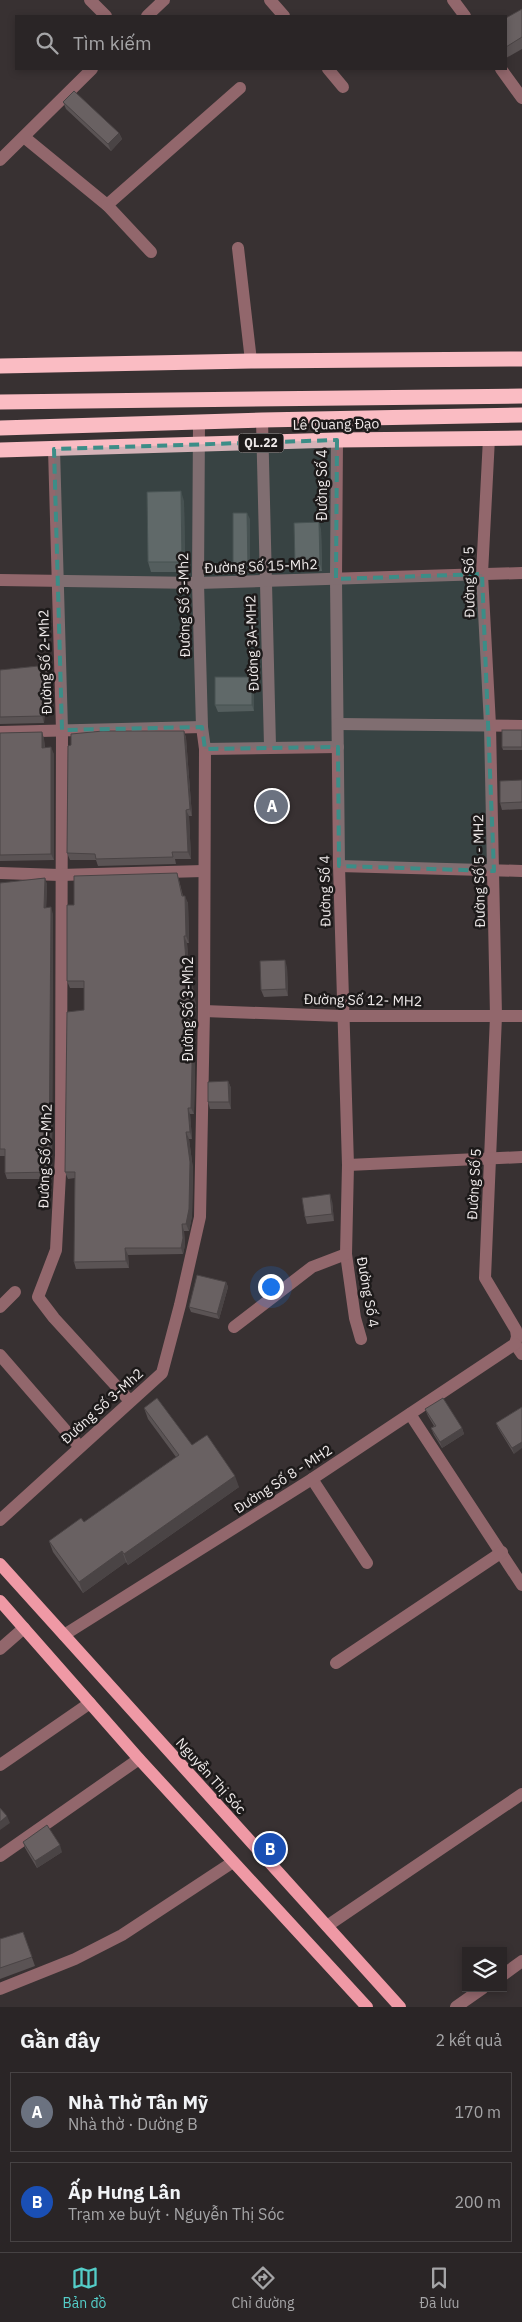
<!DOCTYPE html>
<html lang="vi">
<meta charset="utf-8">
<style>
:root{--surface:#2a2526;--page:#363132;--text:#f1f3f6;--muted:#a5a5a7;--line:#464243;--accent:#54cdc8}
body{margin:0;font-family:"IBM Plex Sans",sans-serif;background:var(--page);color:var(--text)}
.controls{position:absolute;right:15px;bottom:15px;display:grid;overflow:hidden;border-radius:0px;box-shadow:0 2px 8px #0003}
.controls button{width:45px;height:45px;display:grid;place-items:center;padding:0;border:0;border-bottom:1px solid var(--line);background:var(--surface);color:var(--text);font:25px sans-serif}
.you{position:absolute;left:270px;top:1286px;width:18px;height:18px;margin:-12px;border:4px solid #fff;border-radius:50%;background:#1a73e8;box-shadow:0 0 0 8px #1a73e833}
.badge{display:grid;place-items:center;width:32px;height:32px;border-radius:50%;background:var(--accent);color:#fff;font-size:16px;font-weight:700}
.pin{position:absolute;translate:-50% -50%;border:2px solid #fff;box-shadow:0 1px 5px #0006}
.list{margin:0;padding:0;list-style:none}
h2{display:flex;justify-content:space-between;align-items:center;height:65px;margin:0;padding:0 20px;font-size:21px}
h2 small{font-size:16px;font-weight:400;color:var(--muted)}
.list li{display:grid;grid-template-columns:32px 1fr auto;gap:15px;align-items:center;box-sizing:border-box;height:80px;margin:0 10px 10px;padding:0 10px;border:1px solid var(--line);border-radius:0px}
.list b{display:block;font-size:19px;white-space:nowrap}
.list p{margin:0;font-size:16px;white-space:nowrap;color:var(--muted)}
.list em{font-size:16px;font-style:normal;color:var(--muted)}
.icon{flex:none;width:28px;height:28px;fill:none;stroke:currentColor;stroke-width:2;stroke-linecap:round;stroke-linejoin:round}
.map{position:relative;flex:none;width:522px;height:2007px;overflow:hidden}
.search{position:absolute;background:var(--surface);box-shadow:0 2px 8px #0003;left:15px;right:15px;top:15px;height:55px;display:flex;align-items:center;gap:12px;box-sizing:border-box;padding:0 18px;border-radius:0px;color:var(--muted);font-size:19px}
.sheet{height:245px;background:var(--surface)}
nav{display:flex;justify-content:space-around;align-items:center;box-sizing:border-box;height:70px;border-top:1px solid var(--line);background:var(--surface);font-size:14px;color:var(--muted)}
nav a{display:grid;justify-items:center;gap:2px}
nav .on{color:var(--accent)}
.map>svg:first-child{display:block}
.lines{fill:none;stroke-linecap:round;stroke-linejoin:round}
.minor{stroke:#92676c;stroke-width:12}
.major{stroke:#ef99a5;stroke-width:12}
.highway{stroke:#fabcc3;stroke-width:15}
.wall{fill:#5a5354}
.shaded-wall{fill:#4a4445}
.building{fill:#696162;stroke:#4a4445}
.marked{fill:#3c8d87;fill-opacity:0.2;stroke:#3c8d87;stroke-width:4;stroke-dasharray:10 6;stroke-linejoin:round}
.labels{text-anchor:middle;stroke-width:5;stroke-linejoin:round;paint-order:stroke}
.shield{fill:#1d1a1a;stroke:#b0acac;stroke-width:1}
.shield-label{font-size:12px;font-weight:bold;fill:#efeaea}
.street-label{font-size:14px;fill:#efeaea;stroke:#1d1a1a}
</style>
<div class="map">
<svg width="522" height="2007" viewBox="0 0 522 2007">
<rect width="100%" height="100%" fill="#383132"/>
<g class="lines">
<g class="minor">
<path d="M90 0 106 16"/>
<path d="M270 0 284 16"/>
<path d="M453 0 465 16"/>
<path d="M147 16 164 0"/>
<path d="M328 69 343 87"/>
<path d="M501 69 522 98"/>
<path d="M24 137 107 205 240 88"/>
<path d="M0 160 92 69"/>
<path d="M107 205 151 252"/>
<path d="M238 248 251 361"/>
<path d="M262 420 270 746"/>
<path d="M489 438 482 574 490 725 496 1016 485 1278 516 1330 517 1337 515 1344"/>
<path d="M337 440 336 579 339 866 348 1165 346 1254 355 1318 361 1339"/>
<path d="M54 449 62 730 61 1155 56 1250 38 1297 54 1318 129 1400"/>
<path d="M0 580 198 583 522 573"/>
<path d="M338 724 522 726"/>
<path d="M0 732 202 727"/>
<path d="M205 749 338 747"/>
<path d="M339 866 522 871"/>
<path d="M0 873 60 875 203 871"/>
<path d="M204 1011 342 1016H522"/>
<path d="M348 1165 522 1157"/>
<path d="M0 1307 15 1292"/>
<path d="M234 1327 312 1267 346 1254"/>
<path d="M515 1344 522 1354"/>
<path d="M0 1355 79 1446"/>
<path d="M410 1414 522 1585"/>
<path d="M312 1479 367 1563"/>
<path d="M0 1520 162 1373 180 1305 200 1217 204 1011 205 749 202 727 198 583 199 423"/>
<path d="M64 1635 312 1479 515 1344"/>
<path d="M0 1649 24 1628"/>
<path d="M336 1663 502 1552"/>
<path d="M0 1765 90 1703"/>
<path d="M0 1856 139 1759"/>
<path d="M327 1926 522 1794"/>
<path d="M503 1975 522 1961"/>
<path d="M0 1989 75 1959 122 1935 233 1862"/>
<path d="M456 2007 483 1988"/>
</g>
<g class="major">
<path d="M0 1564 400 2007"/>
<path d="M0 1601 139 1759 367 2007"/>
</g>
<g class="highway">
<path d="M0 366 251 361 522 359"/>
<path d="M0 402 522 396"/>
<path d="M0 428 262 420 522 415"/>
<path d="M0 450 337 440 522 438"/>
</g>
</g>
<g class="wall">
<path d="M522 9V49L506 58V18Z"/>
<path d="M63 102 119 133 122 139 111 151 66 109Z"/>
<path d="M184 501 185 572H151L148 562Z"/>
<path d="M250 519V573L236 574 233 567Z"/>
<path d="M321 529 322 571 298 572 295 565Z"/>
<path d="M48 665 50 672V695H46L44 723 0 724V670Z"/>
<path d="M252 677 254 684V711L218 712 215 705Z"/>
<path d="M522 730V750H503L502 747Z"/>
<path d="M184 731 186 738 192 816H189L191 859H175L176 864 98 866 96 860H70L67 853Z"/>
<path d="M42 732 44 739 45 748 54 754V860L0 861V733Z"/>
<path d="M522 780V809L502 810 500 803Z"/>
<path d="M177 873 179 880 183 896 188 903 189 943H187L190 984 194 991 196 1008H191L195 1071 194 1114H190L192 1139H189L193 1169 192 1216 189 1231H184L185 1245 183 1254 128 1255 129 1268 76 1269 74 1262 75 1178 68 1179 65 1172 84 1010V988H70L67 981 74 905Z"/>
<path d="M45 878 47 885 46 908 53 914 52 1179H7L5 1173V1156H0V883Z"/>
<path d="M287 967 288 996 264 997 261 990Z"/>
<path d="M228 1081 231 1088V1109H210L208 1102Z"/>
<path d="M332 1201 334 1221 307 1224 305 1217Z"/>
<path d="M226 1282 228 1287 219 1319 191 1312 189 1307Z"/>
<path d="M522 1407 514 1454 498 1428 496 1423Z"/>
<path d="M144 1408 192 1445 239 1487 128 1565 126 1562 83 1593 53 1552 49 1541 84 1522 176 1457 148 1419Z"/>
<path d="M425 1409 462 1428 464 1434 442 1448 434 1435 431 1428 434 1426 428 1416Z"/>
<path d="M23 1842 62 1852 37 1868 25 1848Z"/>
<path d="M23 1932 35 1966 0 1979V1939Z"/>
</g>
<g class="shaded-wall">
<path d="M119 133 122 139 111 151 108 144Z"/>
<path d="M181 491 184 501 185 572 182 562Z"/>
<path d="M247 513 250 519V573L248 567Z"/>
<path d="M319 522 321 529 322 571 320 564Z"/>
<path d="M48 665 50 672V695L47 688Z"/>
<path d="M252 677 254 684V711L252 705Z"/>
<path d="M43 688 46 695 44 723 42 716Z"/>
<path d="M184 731 186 738 192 816 190 809Z"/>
<path d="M42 732 44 739 45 755 42 748Z"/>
<path d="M51 747 54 754V860L51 854Z"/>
<path d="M186 810 189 816 191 859 188 852Z"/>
<path d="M45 878 47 885 46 915 44 908Z"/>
<path d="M185 896 188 903 189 943 186 936Z"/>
<path d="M51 907 53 914 52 1179 49 1172Z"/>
<path d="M184 936 187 943 191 991 188 984Z"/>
<path d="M285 960 287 967 288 996 286 989Z"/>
<path d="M192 984 194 991 196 1008 193 1001Z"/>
<path d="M188 1001 191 1008 195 1071 194 1114 191 1108Z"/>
<path d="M228 1081 231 1088V1109L229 1102Z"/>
<path d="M188 1108 190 1114 192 1139 190 1132Z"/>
<path d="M186 1132 189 1139 193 1169 192 1216 189 1231 186 1224Z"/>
<path d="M330 1194 332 1201 334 1221 332 1214Z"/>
<path d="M182 1224 184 1231 185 1245 183 1254 181 1248Z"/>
<path d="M125 1248 128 1255 129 1268 126 1261Z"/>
<path d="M226 1282 228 1287 219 1319 217 1314Z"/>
<path d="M462 1428 464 1434 442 1448 440 1442Z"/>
<path d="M522 1442V1448L514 1454 512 1448Z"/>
<path d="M235 1476 239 1487 128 1565 124 1554Z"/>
<path d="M122 1551 126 1562 83 1593 79 1582Z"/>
<path d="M7 1816 10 1823 0 1830V1822Z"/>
<path d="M60 1845 62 1852 37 1868 35 1861Z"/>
</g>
<g class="building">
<path d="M522 9V37L506 47V18Z"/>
<path d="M74 91 119 133 108 144 63 102Z"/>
<path d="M181 491 182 562H148L147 492Z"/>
<path d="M233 513H247L248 567H233Z"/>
<path d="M319 522 320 564 295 565 294 523Z"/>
<path d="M48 665 47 688H43L42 716 0 717V670Z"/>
<rect x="215" y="677" width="37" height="28"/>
<rect x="502" y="730" width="20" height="17"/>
<path d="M103 731H184L190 809 186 810 188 852H172L173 857 96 859 95 854 67 853 68 746 71 745V734Z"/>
<path d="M42 732V748L51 747V854L0 855V733Z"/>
<path d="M522 780V802L500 803V781Z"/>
<path d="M177 873 182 896H185L186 936H184L188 984H192L193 1001H188L192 1065 191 1108H188L190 1132H186L190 1162 189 1209 186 1224H182L183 1238 181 1248H125L126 1261 74 1262 75 1172H65L67 1012 84 1010V981H67V905H74V876Z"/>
<path d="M45 878 44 908 51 907 49 1172 5 1173V1149H0V883Z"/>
<path d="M285 960 286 989 261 990 260 961Z"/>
<path d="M228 1081 229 1102H208V1082Z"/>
<path d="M330 1194 332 1214 305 1217 302 1198Z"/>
<path d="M197 1275 226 1282 217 1314 189 1307Z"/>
<path d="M157 1398 192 1445 207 1435 235 1476 124 1554 122 1551 79 1582 49 1541 81 1518 84 1522 179 1455 144 1408Z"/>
<path d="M443 1398 462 1428 440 1442 431 1428 436 1426 425 1409Z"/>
<path d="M522 1407V1442L512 1448 496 1423Z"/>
<path d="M0 1808 7 1816 0 1822Z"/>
<path d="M47 1825 60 1845 35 1861 23 1842Z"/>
<path d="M23 1932 32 1957 0 1968V1939Z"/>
</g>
<path class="marked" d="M337 440 336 579 482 574 494 871 339 866 338 747 205 749 202 727 62 730 54 449Z"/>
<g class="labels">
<rect class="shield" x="238.5" y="433.5" width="45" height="19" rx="4"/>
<g class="shield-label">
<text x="261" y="447">QL.22</text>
</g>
<g class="street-label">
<text transform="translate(336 424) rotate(-1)" y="5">Lê Quang Đạo</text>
<text transform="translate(322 485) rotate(-90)" y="5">Đường Số 4</text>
<text transform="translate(261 566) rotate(-2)" y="5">Đường Số 15-Mh2</text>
<text transform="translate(469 582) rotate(-91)" y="5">Đường Số 5</text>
<text transform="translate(184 605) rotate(-91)" y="5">Đường Số 3-Mh2</text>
<text transform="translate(252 643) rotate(-92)" y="5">Đường 3A-MH2</text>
<text transform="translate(45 662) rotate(-92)" y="5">Đường Số 2-Mh2</text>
<text transform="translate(479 871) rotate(-91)" y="5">Đường Số 5 - MH2</text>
<text transform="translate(325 891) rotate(-91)" y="5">Đường Số 4</text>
<text transform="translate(363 1000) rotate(1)" y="5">Đường Số 12- MH2</text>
<text transform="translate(188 1009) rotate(-90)" y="5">Đường Số 3-Mh2</text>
<text transform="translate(45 1156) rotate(-88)" y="5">Đường Số 9-Mh2</text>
<text transform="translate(474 1184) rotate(-87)" y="5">Đường Số 5</text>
<text transform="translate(368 1292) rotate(80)" y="5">Đường Số 4</text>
<text transform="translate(102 1406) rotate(-42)" y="5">Đường Số 3-Mh2</text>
<text transform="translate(283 1479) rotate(-33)" y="5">Đường Số 8 - MH2</text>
<text transform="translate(211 1776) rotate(48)" y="5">Nguyễn Thị Sóc</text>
</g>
</g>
</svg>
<div class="controls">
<button><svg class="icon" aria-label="layers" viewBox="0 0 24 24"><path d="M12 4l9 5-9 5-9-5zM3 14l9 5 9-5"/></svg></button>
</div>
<div class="you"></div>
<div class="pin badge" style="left:272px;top:806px;background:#6b7280">A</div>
<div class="pin badge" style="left:270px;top:1849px;background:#1a4fb4">B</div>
<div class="search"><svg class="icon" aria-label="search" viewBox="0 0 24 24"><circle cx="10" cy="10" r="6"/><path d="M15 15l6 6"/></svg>Tìm kiếm</div>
</div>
<section class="sheet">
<h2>Gần đây<small>2 kết quả</small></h2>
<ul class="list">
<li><span class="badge" style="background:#6b7280">A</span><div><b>Nhà Thờ Tân Mỹ</b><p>Nhà thờ · Dường B</p></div><em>170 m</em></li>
<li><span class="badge" style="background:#1a4fb4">B</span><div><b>Ấp Hưng Lân</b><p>Trạm xe buýt · Nguyễn Thị Sóc</p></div><em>200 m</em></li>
</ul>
</section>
<nav>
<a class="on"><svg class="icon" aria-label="map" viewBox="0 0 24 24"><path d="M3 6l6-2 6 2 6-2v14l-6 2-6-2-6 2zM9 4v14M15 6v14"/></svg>Bản đồ</a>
<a><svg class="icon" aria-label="directions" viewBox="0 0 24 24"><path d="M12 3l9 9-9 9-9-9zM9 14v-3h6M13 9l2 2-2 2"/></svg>Chỉ đường</a>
<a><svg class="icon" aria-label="saved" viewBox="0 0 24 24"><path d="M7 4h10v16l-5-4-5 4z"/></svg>Đã lưu</a>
</nav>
